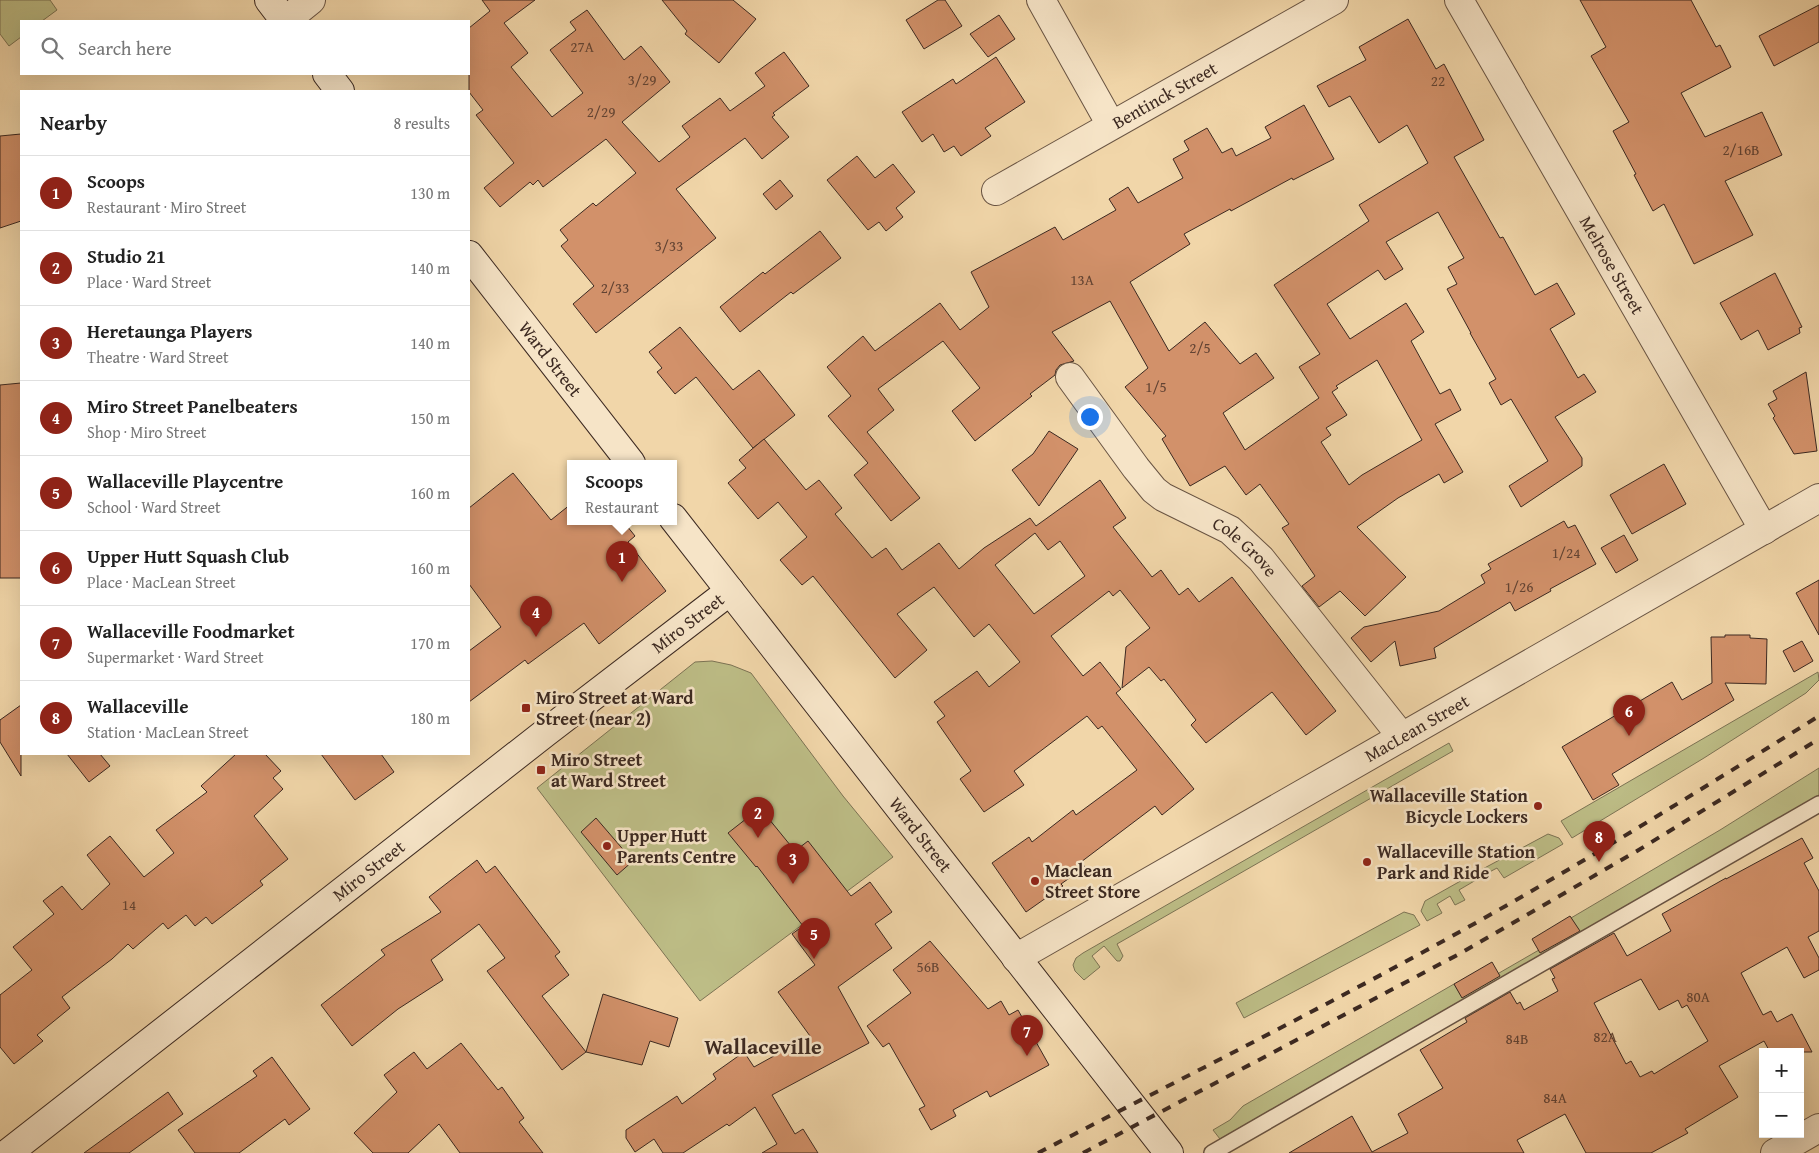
<!DOCTYPE html>
<meta charset="utf-8">
<style>
:root{--surface:#fff;--page:#f2f2f2;--text:#222;--muted:#767676;--line:#e0e0e0;--accent:#8f2418}
body{margin:0;font-family:"Gentium Book Plus",serif;background:var(--page);color:var(--text)}
.controls{position:absolute;right:15px;bottom:15px;display:grid;overflow:hidden;border-radius:0px;box-shadow:0 5px 20px #0002}
.controls button{width:45px;height:45px;display:grid;place-items:center;padding:0;border:0;border-bottom:1px solid var(--line);background:var(--surface);color:var(--text);font:25px sans-serif}
.you{position:absolute;left:1089px;top:416px;width:18px;height:18px;margin:-12px;border:4px solid #fff;border-radius:50%;background:#1a73e8;box-shadow:0 0 0 8px #1a73e833}
.badge{display:grid;place-items:center;width:32px;height:32px;border-radius:50%;background:var(--accent);color:#fff;font-size:16px;font-weight:700}
.pin{position:absolute;translate:-50% -41px;filter:drop-shadow(0 1px 2px #0008)}
.pin::after{content:'';position:absolute;top:26px;width:18px;height:15px;background:inherit;clip-path:polygon(0 0,100% 0,50% 100%)}
.popup{position:absolute;left:567px;top:460px;width:110px;height:65px;box-sizing:border-box;display:grid;place-content:center;border-radius:0px;background:var(--surface);filter:drop-shadow(0 1px 4px #0005);font-size:16px;white-space:nowrap;color:var(--muted)}
.popup b{font-size:19px;color:var(--text)}
.popup::after{content:'';position:absolute;left:50%;top:100%;margin-left:-10px;border:10px solid transparent;border-top-color:var(--surface)}
.list{margin:0;padding:0;list-style:none}
h2{display:flex;justify-content:space-between;align-items:center;height:65px;margin:0;padding:0 20px;font-size:21px}
h2 small{font-size:16px;font-weight:400;color:var(--muted)}
.list li{display:grid;grid-template-columns:32px 1fr auto;gap:15px;align-items:center;box-sizing:border-box;height:75px;padding:0 20px;border-top:1px solid var(--line)}
.list b{display:block;font-size:19px;white-space:nowrap}
.list p{margin:0;font-size:16px;white-space:nowrap;color:var(--muted)}
.list em{font-size:16px;font-style:normal;color:var(--muted)}
.icon{flex:none;width:28px;height:28px;fill:none;stroke:currentColor;stroke-width:2;stroke-linecap:round;stroke-linejoin:round}
.map{position:relative;flex:none;width:1819px;height:1153px;overflow:hidden}
.search{position:absolute;background:var(--surface);box-shadow:0 5px 20px #0002;left:20px;top:20px;width:450px;height:55px;display:flex;align-items:center;gap:12px;box-sizing:border-box;padding:0 18px;border-radius:0px;color:var(--muted);font-size:19px}
.panel{position:absolute;background:var(--surface);box-shadow:0 5px 20px #0002;left:20px;top:90px;width:450px;height:665px;border-radius:0px}
.map>svg:first-child{display:block}
.green{fill:#bdbd86;stroke:#7c7354}
.building{fill:#d2916a;stroke:#3c2921;fill-rule:evenodd}
.lines{fill:none;stroke-linecap:round;stroke-linejoin:round}
.lane-casing{stroke:#695443;stroke-width:18}
.street-casing{stroke:#695443;stroke-width:30}
.secondary-casing{stroke:#3c2921;stroke-width:30}
.lane{stroke:#f6e4c7;stroke-width:15}
.street{stroke:#f6e4c7;stroke-width:28}
.secondary{stroke:#f6e4c7;stroke-width:28}
.rail{stroke:#3c2921;stroke-width:4;stroke-dasharray:9 9;stroke-linecap:butt}
.poi-dot{fill:#8f2418;stroke:#f6e4c7;stroke-width:2}
.labels{text-anchor:middle;stroke-width:5;stroke-linejoin:round;paint-order:stroke}
.number-label{font-size:15px;fill:#624333}
.street-label{font-size:18px;fill:#3c2921;stroke:#f6e4c7}
.poi-label{font-size:18px;font-weight:bold;fill:#3c2921;stroke:#f6e4c7;text-anchor:start}
.district-label{font-size:22px;font-weight:bold;fill:#3c2921;stroke:#f6e4c7}
</style>
<div class="map">
<svg width="1819" height="1153" viewBox="0 0 1819 1153">
<rect width="100%" height="100%" fill="#f1d6a9"/>
<filter id="stains"><feTurbulence type="fractalNoise" baseFrequency=".004" numOctaves="4"/><feColorMatrix values="0 0 0 0 .2 0 0 0 0 .09 0 0 0 0 .02 0 0 0 .5 -.17"/></filter>
<radialGradient id="worn" r=".72"><stop offset=".6" stop-color="#630" stop-opacity="0"/><stop offset="1" stop-color="#630" stop-opacity=".3"/></radialGradient>
<g class="green">
<path d="M0 0H50L57 10 42 21H21V37L9 46 0 34Z"/>
<path d="M712 661 731 665 751 673 843 796 893 857 700 1001 537 788 695 662Z"/>
<path d="M1818 672 1819 680 1806 693 1704 758 1572 838 1561 821Z"/>
<path d="M1449 743 1453 751 1117 944 1123 956 1120 961H1117L1104 946 1092 956 1100 967 1084 980 1075 971 1073 965 1076 958 1083 953Z"/>
<path d="M1819 768V795L1220 1139 1213 1130 1230 1120 1243 1106 1454 984 1461 995 1577 928 1571 918 1720 830Z"/>
<path d="M1548 834 1559 838 1563 844 1504 878 1497 868 1480 877 1477 872Z"/>
<path d="M1473 874 1476 880 1459 890 1465 900 1455 905 1450 896 1437 904 1442 913 1427 921 1421 911 1425 901Z"/>
<path d="M1404 912 1414 915 1420 925 1244 1018 1236 1003Z"/>
</g>
<g class="building">
<path d="M482 0H535L504 23 528 53 511 67 552 117 583 93 550 50 576 30 570 22 587 10 624 60 641 46 670 82 622 122 659 162 690 137 682 126 720 98 730 111 765 86 755 73 784 52 809 86 773 113 775 115 772 117 789 137 762 159 745 138 676 189 716 238 596 333 573 304 594 286 561 246 568 240 560 230 593 203 596 206 636 173 606 139 543 187 538 180 533 185 530 182 500 207 484 188 514 163 476 115 483 110 469 92V28L490 11Z"/>
<path d="M662 0H733L756 19 719 63 685 34 687 31Z"/>
<path d="M938 0H945L962 26 924 49 906 20Z"/>
<path d="M1580 0H1691L1716 47 1720 45 1731 67 1681 93 1705 137 1762 112 1782 155 1725 181 1753 235 1694 264 1664 204 1653 211 1634 175 1636 174 1613 131 1629 122 1591 56 1606 47Z"/>
<path d="M1819 5V42L1774 66 1759 36Z"/>
<path d="M999 15 1015 39 988 57 970 34Z"/>
<path d="M1408 19 1436 69 1444 64 1484 140 1454 157 1500 238 1503 237 1535 295 1557 283 1575 314 1550 329 1578 378 1584 374 1596 392 1555 417 1582 458V466L1521 507 1509 486 1548 461 1511 399 1501 405 1489 383 1496 379 1470 333H1471L1447 289 1457 284 1448 267 1464 258 1438 212 1386 242 1403 269 1385 280 1378 270 1327 304 1350 339 1406 303 1424 332 1411 341 1440 394 1450 389 1461 410 1435 424 1463 472 1444 483 1439 474 1398 498 1357 527 1406 577 1365 616 1340 591 1319 607 1302 586 1315 576 1282 528 1289 524 1260 484 1246 495 1225 466 1190 486 1162 439 1166 436 1125 387 1148 368 1110 301 1052 332 1074 361 1060 365 1056 370 1055 375 1030 394 1032 396 975 441 952 411 980 388 943 341 878 389 894 410 867 432 920 498 891 521 854 475 868 463 828 416 851 396 827 367 863 336 875 351 940 303 960 330 989 307 971 272 1055 227 1063 240 1116 210 1109 199 1128 187 1138 203 1183 178 1173 159 1189 150 1184 141 1207 128 1222 153 1232 148 1236 156 1271 138 1265 127 1304 105 1334 159 1293 180 1292 178 1231 211 1230 209 1184 234 1190 244 1130 282 1169 351 1205 322 1240 364 1256 353 1274 378 1223 413 1245 450 1319 398 1299 367 1320 354 1274 285 1369 221 1359 205 1428 163 1407 125 1379 143 1350 96 1329 107 1317 86 1366 60 1359 47ZM1377 360 1422 440 1362 475 1349 485 1321 442 1331 435 1326 428 1347 415 1332 392 1338 388 1336 386Z"/>
<path d="M996 57 1025 102 985 128 991 136 961 156 954 146 944 152 933 134 922 142 902 112 953 79 956 84Z"/>
<path d="M21 134V221L0 228V136Z"/>
<path d="M857 156 875 178 893 164 915 192 896 208 903 217 886 231 879 222 868 230 827 180Z"/>
<path d="M780 180 793 196 776 210 763 194Z"/>
<path d="M820 231 841 258 793 294 791 292 740 332 720 307 763 272 765 274Z"/>
<path d="M1775 273 1802 327 1799 328 1800 333 1768 350 1758 330 1741 340 1720 303Z"/>
<path d="M680 327 733 390 759 370 795 415 753 448 696 377 675 394 657 372 662 368 649 352Z"/>
<path d="M1806 372 1817 451 1794 454 1773 418 1775 416 1768 404 1777 399 1773 391Z"/>
<path d="M21 383V578H0V385Z"/>
<path d="M1049 431 1078 449 1039 506 1012 470 1033 454Z"/>
<path d="M764 439 806 490 819 480 842 508 835 514 872 558 886 548 902 570 939 543 959 569 984 548 1030 518 1036 526 1100 480 1126 518 1113 527 1152 577 1161 570 1179 595 1188 588 1199 602 1232 577 1336 711 1306 735 1272 692 1206 743 1191 725 1196 720 1164 679 1161 681 1149 667 1122 688 1126 647 1150 628 1120 590 1113 596 1109 591 1051 636 1083 676 1100 662 1121 689 1116 693 1194 789 1162 815 1155 806 1081 862 1085 867 1061 884 1063 886 1026 912 992 863 1029 837 1032 842 1073 810 1076 815 1137 770 1102 726 1098 729 1087 716 1014 771 1024 785 984 812 960 779 971 771 937 722 945 716 934 702 977 671 989 687 1020 662 989 624 974 637 934 587 897 614 927 650 895 678 813 576 802 585 780 560 807 537 778 502 758 519 728 483 746 468 739 460ZM1035 533 1048 550 1060 541 1085 576 1034 614 995 565Z"/>
<path d="M1664 464 1686 504 1632 534 1610 495Z"/>
<path d="M513 473 551 520 571 504V521H623L635 536 628 542 666 591 599 644 584 623 528 664 525 660 469 702V651L501 627 469 584V508Z"/>
<path d="M1564 521 1568 528 1575 525 1596 564 1550 589 1551 591 1515 611 1510 602 1434 648 1436 658 1400 666 1395 641 1371 662 1351 638 1364 627 1439 611 1485 583 1481 575 1491 569 1488 564Z"/>
<path d="M1624 535 1638 560 1616 573 1601 548Z"/>
<path d="M1819 580V635L1796 593Z"/>
<path d="M1725 635H1750V638L1767 639 1766 684 1725 683 1734 700 1612 774 1619 785 1593 800 1562 747 1672 682 1682 700 1712 683 1711 637H1725Z"/>
<path d="M1802 641 1813 661 1794 672 1783 651Z"/>
<path d="M21 705V776L0 742V720Z"/>
<path d="M67 754H100L110 766 89 782Z"/>
<path d="M236 754H265L281 771 273 778 283 789 254 816 288 859 260 881 263 885 212 924 206 917 195 926 186 915 168 929 163 923 133 949 128 944 112 959 62 997 70 1008 37 1035 43 1041 14 1064 0 1047V995L32 970 13 947 54 914 43 901 62 886 82 910 110 884 87 855 110 836 144 877 174 853 156 830 207 792 201 786Z"/>
<path d="M321 754H381L394 772 355 800Z"/>
<path d="M760 808 795 851 808 841 851 896 870 882 892 912 875 924 892 948 838 987 869 1043 772 1095 795 1134 803 1129 818 1153H762L777 1144 755 1107 729 1126 727 1124 683 1153H663L654 1139 635 1152 626 1138V1130L677 1096 682 1104 716 1079 713 1074 744 1052 754 1067 810 1036 778 992 815 965 792 934 803 926 757 866 756 867 728 833Z"/>
<path d="M596 818 633 861 617 875 581 832Z"/>
<path d="M1802 838 1813 858 1804 863 1819 891V931L1808 937 1819 958V970L1804 978 1787 947 1741 973 1763 1015 1771 1011 1777 1022 1792 1014 1812 1052H1770L1764 1041 1719 1066 1738 1097 1685 1129 1688 1133 1651 1153H1586L1565 1114 1517 1140 1524 1153H1289L1352 1116 1372 1152 1408 1133 1398 1114 1443 1088 1420 1050 1467 1022 1465 1018 1510 992 1517 1004 1520 1002 1524 1010 1558 991 1552 979 1555 978 1550 969 1614 933 1627 956 1671 931 1662 914 1726 878V879ZM1641 979 1659 1010 1678 1000 1682 1008 1687 1005 1708 1041 1654 1074 1652 1071 1640 1077 1631 1061 1626 1064 1594 1003Z"/>
<path d="M477 860 486 873 495 866 560 952 555 956 569 975 542 996 586 1052 562 1070 487 971 505 958 479 924 431 960 443 980 398 1009 352 1046 321 1005 385 955 381 950 441 912 429 897Z"/>
<path d="M1570 916 1580 931 1540 953 1532 939Z"/>
<path d="M930 941 988 1009 1001 1001 1009 1015 1018 1010 1049 1065 990 1097 987 1091 953 1110 956 1116 931 1130 919 1109 925 1106 889 1043 883 1047 867 1026 911 993 893 970Z"/>
<path d="M1492 962 1500 976 1462 998 1454 984Z"/>
<path d="M603 994 678 1018 669 1047 650 1041 642 1065 586 1052Z"/>
<path d="M461 1043 498 1090 502 1087 524 1118 519 1122 543 1153H460L439 1124 408 1153H373L354 1133 397 1092 384 1075 414 1052 427 1069Z"/>
<path d="M272 1057 310 1109 289 1125 285 1119 239 1153H195L178 1130 257 1076 253 1071Z"/>
<path d="M168 1092 183 1114 129 1153H84Z"/>
</g>
<g class="lines">
<g class="lane-casing">
<path id="lane" d="M1212 1153 1819 804"/>
</g>
<g class="street-casing">
<g id="street">
<path d="M1041 0 1111 125"/>
<path id="s1" d="M1459 0 1764 530"/>
<path d="M285 21 311 0"/>
<path id="s2" d="M996 191 1334 0"/>
<path id="s3" d="M1070 377 1136 468 1154 490 1163 497 1230 530 1261 559 1402 737"/>
<path id="s4" d="M1016 958 1819 498"/>
<path d="M1775 1153 1819 1128"/>
</g>
</g>
<g class="secondary-casing">
<g id="secondary">
<path d="M269 0 285 21"/>
<path d="M327 74 340 91"/>
<path id="s5" d="M469 255 631 463"/>
<path id="s6" d="M673 518 1169 1153"/>
<path id="s7" d="M8 1153 545 733 730 591"/>
</g>
</g>
<use href="#lane" class="lane"/>
<use href="#street" class="street"/>
<use href="#secondary" class="secondary"/>
<g class="rail">
<path d="M1038 1153C1167 1086 1297 1021 1425 951 1559 878 1689 797 1819 716"/>
<path d="M1083 1153 1461 953 1637 851 1819 739"/>
</g>
</g>
<g class="poi-dot">
<rect x="521" y="703" width="10" height="10" rx="2.5"/>
<rect x="536" y="765" width="10" height="10" rx="2.5"/>
<circle cx="1538" cy="806" r="5"/>
<circle cx="607" cy="846" r="5"/>
<circle cx="1367" cy="862" r="5"/>
<circle cx="1035" cy="881" r="5"/>
</g>
<g class="labels">
<g class="number-label">
<text x="582" y="52">27A</text>
<text x="642" y="85">3/29</text>
<text x="1438" y="86">22</text>
<text x="601" y="117">2/29</text>
<text x="1741" y="155">2/16B</text>
<text x="669" y="251">3/33</text>
<text x="1082" y="285">13A</text>
<text x="615" y="293">2/33</text>
<text x="1200" y="353">2/5</text>
<text x="1156" y="392">1/5</text>
<text x="1566" y="558">1/24</text>
<text x="1519" y="592">1/26</text>
<text x="129" y="910">14</text>
<text x="928" y="972">56B</text>
<text x="1698" y="1002">80A</text>
<text x="1605" y="1042">82A</text>
<text x="1517" y="1044">84B</text>
<text x="1555" y="1103">84A</text>
</g>
<g class="street-label">
<text dy="6" stroke="none"><textPath href="#s2" startOffset="194">Bentinck Street</textPath></text>
<text dy="6" stroke="none"><textPath href="#s1" startOffset="306">Melrose Street</textPath></text>
<text dy="6" stroke="none"><textPath href="#s5" startOffset="132">Ward Street</textPath></text>
<text dy="6" stroke="none"><textPath href="#s3" startOffset="249">Cole Grove</textPath></text>
<text dy="6" stroke="none"><textPath href="#s7" startOffset="862">Miro Street</textPath></text>
<text dy="6" stroke="none"><textPath href="#s4" startOffset="462">MacLean Street</textPath></text>
<text dy="6" stroke="none"><textPath href="#s6" startOffset="402">Ward Street</textPath></text>
<text dy="6" stroke="none"><textPath href="#s7" startOffset="458">Miro Street</textPath></text>
</g>
<g class="poi-label">
<text x="536" y="704">Miro Street at Ward<tspan x="536" dy="21">Street (near 2)</tspan></text>
<text x="551" y="766">Miro Street<tspan x="551" dy="21">at Ward Street</tspan></text>
<text x="1528" y="802" text-anchor="end">Wallaceville Station<tspan x="1528" dy="21">Bicycle Lockers</tspan></text>
<text x="617" y="842">Upper Hutt<tspan x="617" dy="21">Parents Centre</tspan></text>
<text x="1377" y="858">Wallaceville Station<tspan x="1377" dy="21">Park and Ride</tspan></text>
<text x="1045" y="877">Maclean<tspan x="1045" dy="21">Street Store</tspan></text>
</g>
<g class="district-label">
<text x="763" y="1054">Wallaceville</text>
</g>
</g>
<rect width="100%" height="100%" filter="url(#stains)"/>
<rect width="100%" height="100%" fill="url(#worn)"/>
</svg>
<div class="controls">
<button>+</button>
<button>−</button>
</div>
<div class="you"></div>
<div class="pin badge" style="left:622px;top:582px">1</div>
<div class="popup"><b>Scoops</b>Restaurant</div>
<div class="pin badge" style="left:758px;top:838px">2</div>
<div class="pin badge" style="left:793px;top:884px">3</div>
<div class="pin badge" style="left:536px;top:637px">4</div>
<div class="pin badge" style="left:814px;top:959px">5</div>
<div class="pin badge" style="left:1629px;top:736px">6</div>
<div class="pin badge" style="left:1027px;top:1056px">7</div>
<div class="pin badge" style="left:1599px;top:862px">8</div>
<div class="search"><svg class="icon" aria-label="search" viewBox="0 0 24 24"><circle cx="10" cy="10" r="6"/><path d="M15 15l6 6"/></svg>Search here</div>
<section class="panel">
<h2>Nearby<small>8 results</small></h2>
<ul class="list">
<li><span class="badge">1</span><div><b>Scoops</b><p>Restaurant · Miro Street</p></div><em>130 m</em></li>
<li><span class="badge">2</span><div><b>Studio 21</b><p>Place · Ward Street</p></div><em>140 m</em></li>
<li><span class="badge">3</span><div><b>Heretaunga Players</b><p>Theatre · Ward Street</p></div><em>140 m</em></li>
<li><span class="badge">4</span><div><b>Miro Street Panelbeaters</b><p>Shop · Miro Street</p></div><em>150 m</em></li>
<li><span class="badge">5</span><div><b>Wallaceville Playcentre</b><p>School · Ward Street</p></div><em>160 m</em></li>
<li><span class="badge">6</span><div><b>Upper Hutt Squash Club</b><p>Place · MacLean Street</p></div><em>160 m</em></li>
<li><span class="badge">7</span><div><b>Wallaceville Foodmarket</b><p>Supermarket · Ward Street</p></div><em>170 m</em></li>
<li><span class="badge">8</span><div><b>Wallaceville</b><p>Station · MacLean Street</p></div><em>180 m</em></li>
</ul>
</section>
</div>
